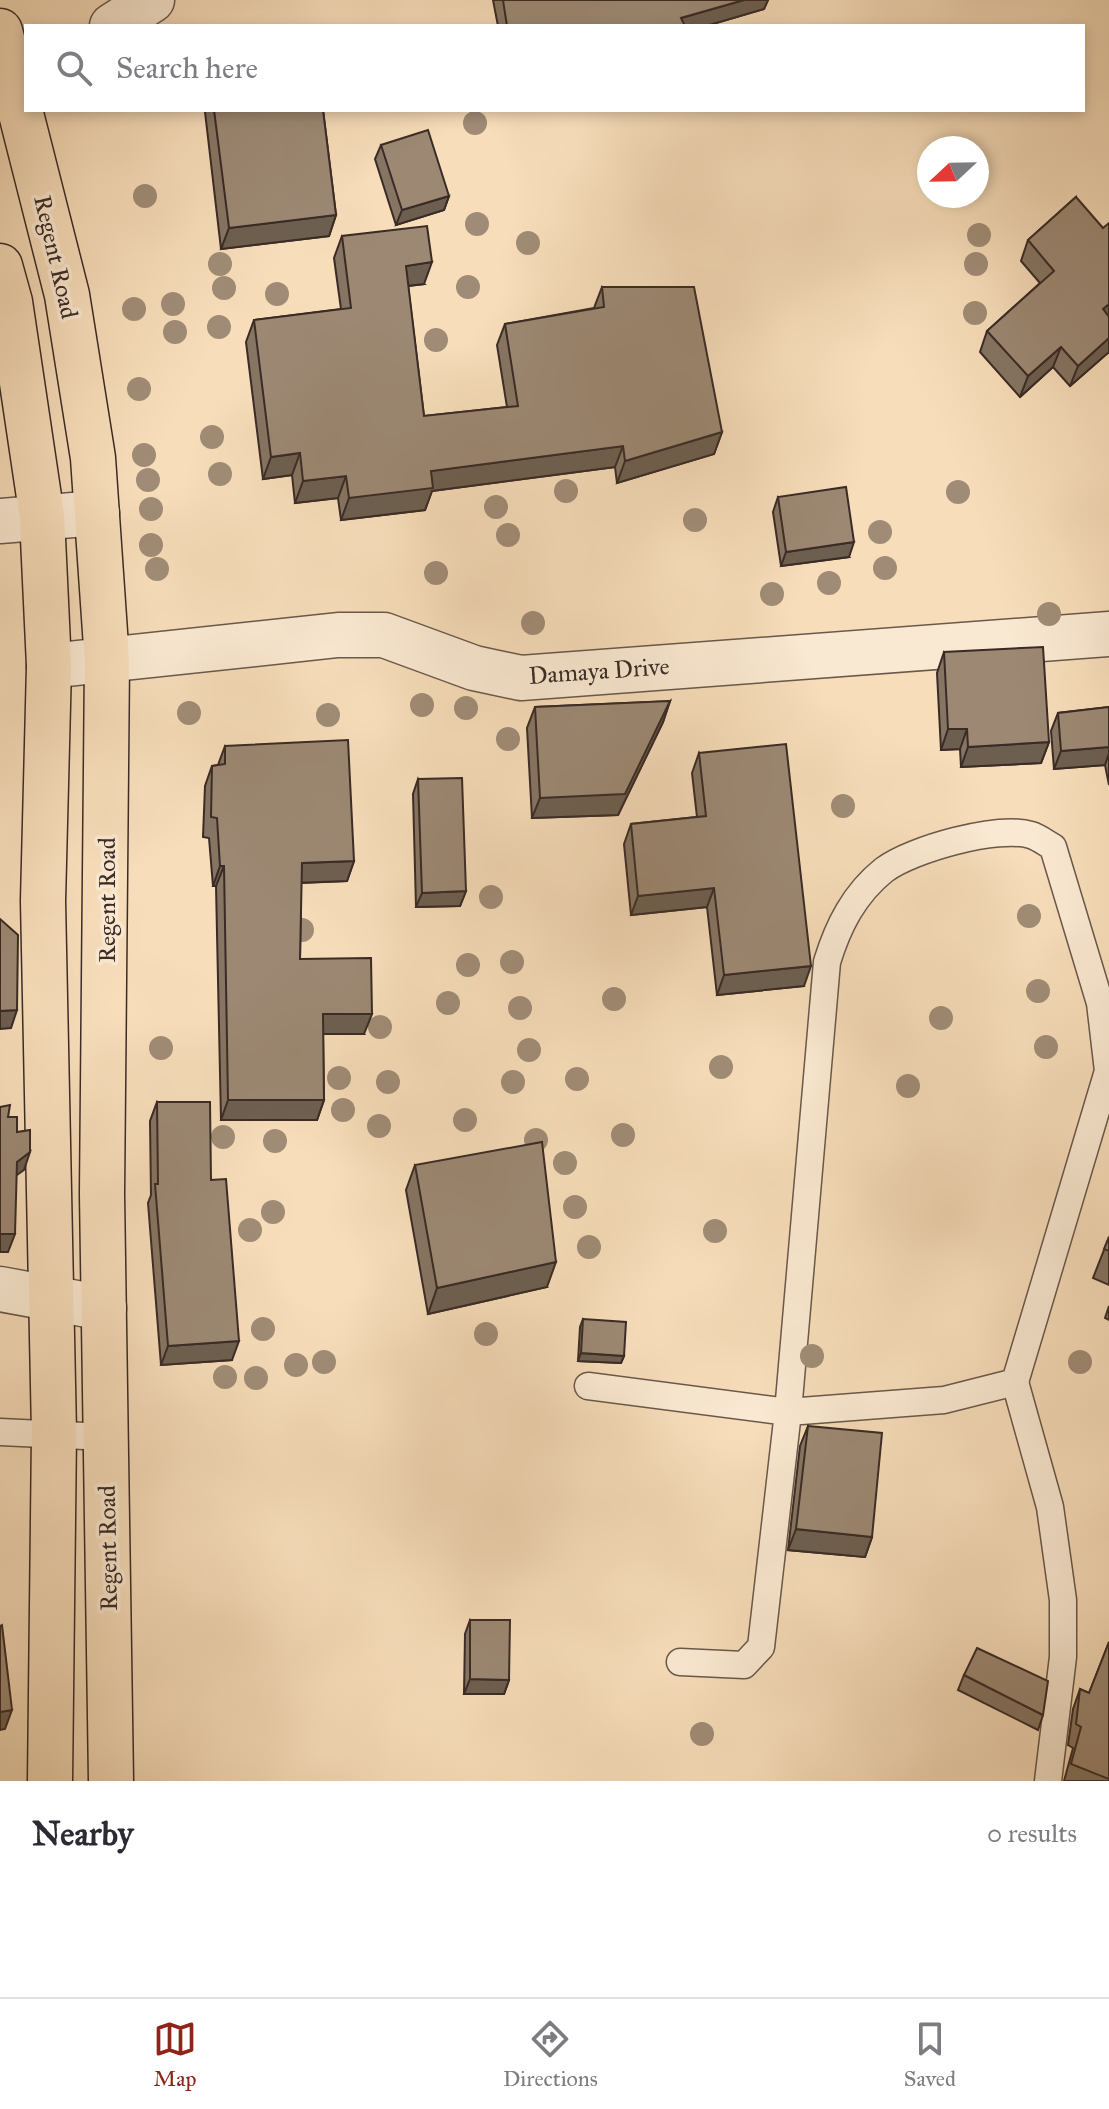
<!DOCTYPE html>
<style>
:root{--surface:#fff;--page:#f7f7f7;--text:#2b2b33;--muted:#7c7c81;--line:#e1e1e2;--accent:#8f2418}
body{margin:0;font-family:"IM FELL Great Primer",serif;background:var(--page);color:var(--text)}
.compass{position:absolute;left:917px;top:136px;width:72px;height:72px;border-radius:50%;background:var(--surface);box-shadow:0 4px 12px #0003;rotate:248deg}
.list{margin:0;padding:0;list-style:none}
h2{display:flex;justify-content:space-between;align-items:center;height:104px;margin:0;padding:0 32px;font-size:34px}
h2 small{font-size:26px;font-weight:400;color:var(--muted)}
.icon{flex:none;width:44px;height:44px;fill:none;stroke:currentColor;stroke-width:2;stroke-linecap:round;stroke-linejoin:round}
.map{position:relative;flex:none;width:1109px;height:1781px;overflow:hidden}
.search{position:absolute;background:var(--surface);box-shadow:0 4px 12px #0003;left:24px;right:24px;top:24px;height:88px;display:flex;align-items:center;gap:20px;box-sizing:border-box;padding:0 28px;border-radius:0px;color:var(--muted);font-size:30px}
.sheet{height:216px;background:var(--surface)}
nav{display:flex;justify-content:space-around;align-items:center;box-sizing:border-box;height:112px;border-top:2px solid var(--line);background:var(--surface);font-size:22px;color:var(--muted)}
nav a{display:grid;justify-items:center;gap:4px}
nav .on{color:var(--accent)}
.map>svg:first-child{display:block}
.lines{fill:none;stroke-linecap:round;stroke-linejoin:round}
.service-casing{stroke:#69584b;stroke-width:29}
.minor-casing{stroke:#69584b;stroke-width:47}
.primary-casing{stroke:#3a2b26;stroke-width:47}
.service{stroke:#fae9d2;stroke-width:26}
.minor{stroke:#fae9d2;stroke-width:44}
.primary{stroke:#f7ddba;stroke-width:44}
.tree{fill:#a08c76}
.wall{fill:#867563;stroke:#3a2b26;stroke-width:2}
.shaded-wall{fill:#6d5f50;stroke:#3a2b26;stroke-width:2}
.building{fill:#9c8873;stroke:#3a2b26;stroke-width:2}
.labels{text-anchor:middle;stroke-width:7;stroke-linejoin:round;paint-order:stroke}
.street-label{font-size:24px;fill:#3a2b26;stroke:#fae9d2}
</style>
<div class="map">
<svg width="1109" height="1781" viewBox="0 0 1109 1781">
<rect width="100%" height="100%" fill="#f7ddba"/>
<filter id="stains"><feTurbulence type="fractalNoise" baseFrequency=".0025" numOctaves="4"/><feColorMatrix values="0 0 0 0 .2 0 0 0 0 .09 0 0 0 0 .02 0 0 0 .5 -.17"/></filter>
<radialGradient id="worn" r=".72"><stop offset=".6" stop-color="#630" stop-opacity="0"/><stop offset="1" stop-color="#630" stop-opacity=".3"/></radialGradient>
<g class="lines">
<g class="service-casing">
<g id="service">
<path d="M1015 1382 1050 1507 1063 1600V1657L1048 1781"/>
<path d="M588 1386 788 1412 944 1400 1015 1382 1108 1071 1100 1003 1053 847C1046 843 1038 837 1031 835 998 825 912 849 884 870 854 894 838 926 827 962L788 1412 761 1647 744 1665 680 1662"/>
<path d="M0 1432 106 1437"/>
</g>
</g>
<g class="minor-casing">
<g id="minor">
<path d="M112 26 152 0"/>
<path d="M0 521 97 513"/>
<path d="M49 666 338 635H384L474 668 521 678 1109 634"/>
<path d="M0 1289 104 1308"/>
</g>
</g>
<g class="primary-casing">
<g id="primary">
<path d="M0 31 67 295 93 458 107 661 102 1194 111 1781"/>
<path d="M0 266 10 302 42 517 49 666 43 901 54 1433 50 1781"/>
</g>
</g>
<use href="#service" class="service"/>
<use href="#minor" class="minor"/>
<use href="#primary" class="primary"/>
</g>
<g class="tree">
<circle cx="475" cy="123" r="12"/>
<circle cx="145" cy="196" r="12"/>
<circle cx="477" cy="224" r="12"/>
<circle cx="979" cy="235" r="12"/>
<circle cx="528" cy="243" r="12"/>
<circle cx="220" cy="264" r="12"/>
<circle cx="976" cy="264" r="12"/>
<circle cx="468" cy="287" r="12"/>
<circle cx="224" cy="288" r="12"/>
<circle cx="277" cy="294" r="12"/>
<circle cx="173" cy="304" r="12"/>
<circle cx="134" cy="309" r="12"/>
<circle cx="975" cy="313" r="12"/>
<circle cx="219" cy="327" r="12"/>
<circle cx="175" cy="332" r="12"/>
<circle cx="436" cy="340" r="12"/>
<circle cx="139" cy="389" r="12"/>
<circle cx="212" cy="437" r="12"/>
<circle cx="144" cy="455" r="12"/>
<circle cx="220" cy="474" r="12"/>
<circle cx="148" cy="480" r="12"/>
<circle cx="566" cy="491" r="12"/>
<circle cx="958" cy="492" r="12"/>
<circle cx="496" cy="507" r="12"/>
<circle cx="151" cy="509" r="12"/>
<circle cx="695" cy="520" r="12"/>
<circle cx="880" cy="532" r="12"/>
<circle cx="508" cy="535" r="12"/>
<circle cx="151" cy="545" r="12"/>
<circle cx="885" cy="568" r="12"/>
<circle cx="157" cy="569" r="12"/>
<circle cx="436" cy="573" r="12"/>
<circle cx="829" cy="583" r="12"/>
<circle cx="772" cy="594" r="12"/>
<circle cx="1049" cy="614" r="12"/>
<circle cx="533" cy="623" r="12"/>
<circle cx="422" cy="705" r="12"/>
<circle cx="466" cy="708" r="12"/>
<circle cx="189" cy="713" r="12"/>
<circle cx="328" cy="715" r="12"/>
<circle cx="508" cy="739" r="12"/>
<circle cx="843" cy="806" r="12"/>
<circle cx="491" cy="897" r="12"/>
<circle cx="1029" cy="916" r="12"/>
<circle cx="302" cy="930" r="12"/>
<circle cx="512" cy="962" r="12"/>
<circle cx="468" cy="965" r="12"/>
<circle cx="1038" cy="991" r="12"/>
<circle cx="614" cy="999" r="12"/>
<circle cx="448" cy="1003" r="12"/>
<circle cx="520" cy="1008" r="12"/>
<circle cx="941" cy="1018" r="12"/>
<circle cx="380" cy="1027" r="12"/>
<circle cx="1046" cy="1047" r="12"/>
<circle cx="161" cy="1048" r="12"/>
<circle cx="529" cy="1050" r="12"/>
<circle cx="721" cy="1067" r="12"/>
<circle cx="339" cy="1078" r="12"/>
<circle cx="577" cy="1079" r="12"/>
<circle cx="388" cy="1082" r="12"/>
<circle cx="513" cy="1082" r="12"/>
<circle cx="908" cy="1086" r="12"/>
<circle cx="343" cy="1110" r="12"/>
<circle cx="465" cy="1120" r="12"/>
<circle cx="379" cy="1126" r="12"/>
<circle cx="623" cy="1135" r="12"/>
<circle cx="223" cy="1137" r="12"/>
<circle cx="536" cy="1140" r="12"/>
<circle cx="275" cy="1141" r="12"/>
<circle cx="565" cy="1163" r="12"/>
<circle cx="575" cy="1207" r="12"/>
<circle cx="273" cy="1212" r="12"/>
<circle cx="250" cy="1230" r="12"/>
<circle cx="715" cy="1231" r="12"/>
<circle cx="589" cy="1247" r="12"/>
<circle cx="263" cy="1329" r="12"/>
<circle cx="486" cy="1334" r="12"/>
<circle cx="812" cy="1356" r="12"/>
<circle cx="324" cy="1362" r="12"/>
<circle cx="1080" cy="1362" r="12"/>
<circle cx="296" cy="1365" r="12"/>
<circle cx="225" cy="1377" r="12"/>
<circle cx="256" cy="1378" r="12"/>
<circle cx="702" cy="1734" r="12"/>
</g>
<g class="wall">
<path d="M493 0H768L764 9 706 26H498Z"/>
<path d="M205 110H323L336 215 329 236 221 249 205 112Z"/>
<path d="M381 145 449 196 444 210 396 225 375 159Z"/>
<path d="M1076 197 1109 352 1070 386 1053 367 1020 397 980 352 987 331 1040 283 1021 261 1028 240Z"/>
<path d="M342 236 424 284 408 286 424 416 507 407 497 345 505 324 594 308 602 287 722 432 714 454 617 483 615 467 432 491 425 510 341 520 338 498 295 503 292 475 263 479 246 342 254 320 341 309 334 258Z"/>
<path d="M778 497 849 557 781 566 773 512Z"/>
<path d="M944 652 1049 742 1041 763 961 767 960 749 941 750 937 673Z"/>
<path d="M670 701 663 722 618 815 532 818 527 728 535 707Z"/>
<path d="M1109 707V785L1105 765 1054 769 1051 731 1058 713Z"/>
<path d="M225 746 354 861 347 881 301 883 300 959 364 1034H323L324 1100 317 1120H221L216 886H213L209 838 203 837 205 786 212 766 218 765Z"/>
<path d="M699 753 804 986 717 995 707 907 631 915 624 844 631 824 697 817 692 773Z"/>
<path d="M418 779 466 891 460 906 416 907 413 794Z"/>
<path d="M157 1102 211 1180 232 1360 161 1365 148 1203 151 1195 150 1121Z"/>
<path d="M415 1165 547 1287 428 1314 406 1190Z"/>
<path d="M1109 1237V1285L1093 1278Z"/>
<path d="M1109 1306V1320L1105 1318Z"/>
<path d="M583 1319 624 1356 621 1363 578 1361 580 1327Z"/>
<path d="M808 1426 872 1537 865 1557 788 1550 800 1446Z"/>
<path d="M470 1620 509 1680 504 1694H464L465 1634Z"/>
<path d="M1109 1642V1781H1064L1073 1748 1068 1745 1073 1709 1080 1689 1089 1693Z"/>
<path d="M964 1675 1043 1715 1038 1730 958 1690Z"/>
</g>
<g class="shaded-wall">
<path d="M744 0H768L764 9 706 26H678L681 18Z"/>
<path d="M449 196 444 210 396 225 402 210Z"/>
<path d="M336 215 329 236 221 249 229 228Z"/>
<path d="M432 262 424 284 398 287 406 266Z"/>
<path d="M1109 304V318L1103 309Z"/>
<path d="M1109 338V352L1070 386 1078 366Z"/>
<path d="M1061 347 1053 367 1020 397 1028 376Z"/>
<path d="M722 432 714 454 617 483 625 461Z"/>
<path d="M623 446 615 467 432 491 425 510 341 520 349 498 431 471Z"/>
<path d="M300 453 292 475 263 479 271 457Z"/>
<path d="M346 476 338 498 295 503 303 481Z"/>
<path d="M854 542 849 557 781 566 786 552Z"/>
<path d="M670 701 663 722 618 815 532 818 540 798Z"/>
<path d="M948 729H967L960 749 941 750Z"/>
<path d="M1049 742 1041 763 961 767 968 747Z"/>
<path d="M1109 747V753L1105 765 1054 769 1061 751Z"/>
<path d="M354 861 347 881 294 883 302 863Z"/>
<path d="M220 866H224L216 886H213Z"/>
<path d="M714 888 707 907 631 915 638 896Z"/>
<path d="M466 891 460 906 416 907 422 893Z"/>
<path d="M811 966 804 986 717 995 724 975Z"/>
<path d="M17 1010 11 1028 0 1029V1011Z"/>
<path d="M323 1014H372L364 1034H316Z"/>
<path d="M228 1100H324L317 1120H221Z"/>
<path d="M30 1152 24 1170 10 1180 17 1162Z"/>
<path d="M0 1234H15L8 1252H0Z"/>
<path d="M556 1262 547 1287 428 1314 437 1288Z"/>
<path d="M239 1341 232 1360 161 1365 168 1346Z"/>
<path d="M581 1353 624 1356 621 1363 578 1361Z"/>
<path d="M796 1529 872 1537 865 1557 788 1550Z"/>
<path d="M470 1679 509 1680 504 1694H464Z"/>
<path d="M12 1710 5 1729 0 1730V1712Z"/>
</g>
<g class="building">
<path d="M503 0H744L681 18 685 26H507Z"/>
<path d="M214 110H323L336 215 229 228Z"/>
<path d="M428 130 449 196 402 210 381 145Z"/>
<path d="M1076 197 1103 228 1109 223V304L1103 309 1109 317V338L1078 366 1061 347 1028 376 987 331 1054 271 1028 240Z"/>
<path d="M427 226 432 262 406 266 424 416 518 406 505 324 604 307 602 287H694L722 432 625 461 623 446 431 471 433 488 349 498 346 476 303 481 300 453 271 457 254 320 351 308 342 236Z"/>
<path d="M846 487 854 542 786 552 778 497Z"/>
<path d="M1043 647 1049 742 968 747 967 729H948L944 652Z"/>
<path d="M670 701 625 794 540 798 535 707Z"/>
<path d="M1109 707V747L1061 751 1058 713Z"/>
<path d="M348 740 354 861 302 863 300 959 371 958 372 1014H323L324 1100H228L224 866H220L217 818 211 817 212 766 225 764V746Z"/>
<path d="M786 744 811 966 724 975 714 888 638 896 631 824 706 816 699 753Z"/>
<path d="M462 778 466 891 422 893 418 779Z"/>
<path d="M0 919 18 935 17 1010 0 1011Z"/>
<path d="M157 1102H210L211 1180 226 1179 239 1341 168 1346 155 1184H158Z"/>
<path d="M10 1105 8 1117H17V1132L30 1130V1152L17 1162 15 1234H0V1107Z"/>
<path d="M542 1142 556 1262 437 1288 415 1165Z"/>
<path d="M1109 1237V1251L1104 1249Z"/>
<path d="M583 1319 626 1322 624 1356 581 1353Z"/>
<path d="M808 1426 882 1433 872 1537 796 1529Z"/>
<path d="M470 1620H510L509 1680 470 1679Z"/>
<path d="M2 1625 12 1710 0 1712V1626Z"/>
<path d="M1109 1642V1779L1071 1764 1081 1727 1076 1724 1080 1689 1089 1693Z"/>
<path d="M977 1648 1048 1681 1043 1715 964 1675Z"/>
</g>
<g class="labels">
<g class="street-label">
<text transform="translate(56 257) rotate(77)" y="8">Regent Road</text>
<text transform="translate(599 671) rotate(-4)" y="8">Damaya Drive</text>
<text transform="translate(107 900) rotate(-90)" y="8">Regent Road</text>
<text transform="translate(108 1548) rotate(-91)" y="8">Regent Road</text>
</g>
</g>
<rect width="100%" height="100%" filter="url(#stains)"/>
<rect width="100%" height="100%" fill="url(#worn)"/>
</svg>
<svg class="compass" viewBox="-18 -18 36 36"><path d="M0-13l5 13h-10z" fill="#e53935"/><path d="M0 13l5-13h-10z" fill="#7c7c81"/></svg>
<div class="search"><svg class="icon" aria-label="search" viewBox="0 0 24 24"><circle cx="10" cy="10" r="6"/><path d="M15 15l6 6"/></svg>Search here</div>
</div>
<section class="sheet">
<h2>Nearby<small>0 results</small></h2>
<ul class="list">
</ul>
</section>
<nav>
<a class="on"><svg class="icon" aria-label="map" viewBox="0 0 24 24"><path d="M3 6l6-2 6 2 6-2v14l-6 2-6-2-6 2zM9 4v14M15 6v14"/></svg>Map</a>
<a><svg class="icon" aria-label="directions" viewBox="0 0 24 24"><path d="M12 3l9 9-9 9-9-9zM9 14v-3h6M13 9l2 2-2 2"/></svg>Directions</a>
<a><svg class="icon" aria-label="saved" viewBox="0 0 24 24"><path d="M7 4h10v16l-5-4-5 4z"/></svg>Saved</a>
</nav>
